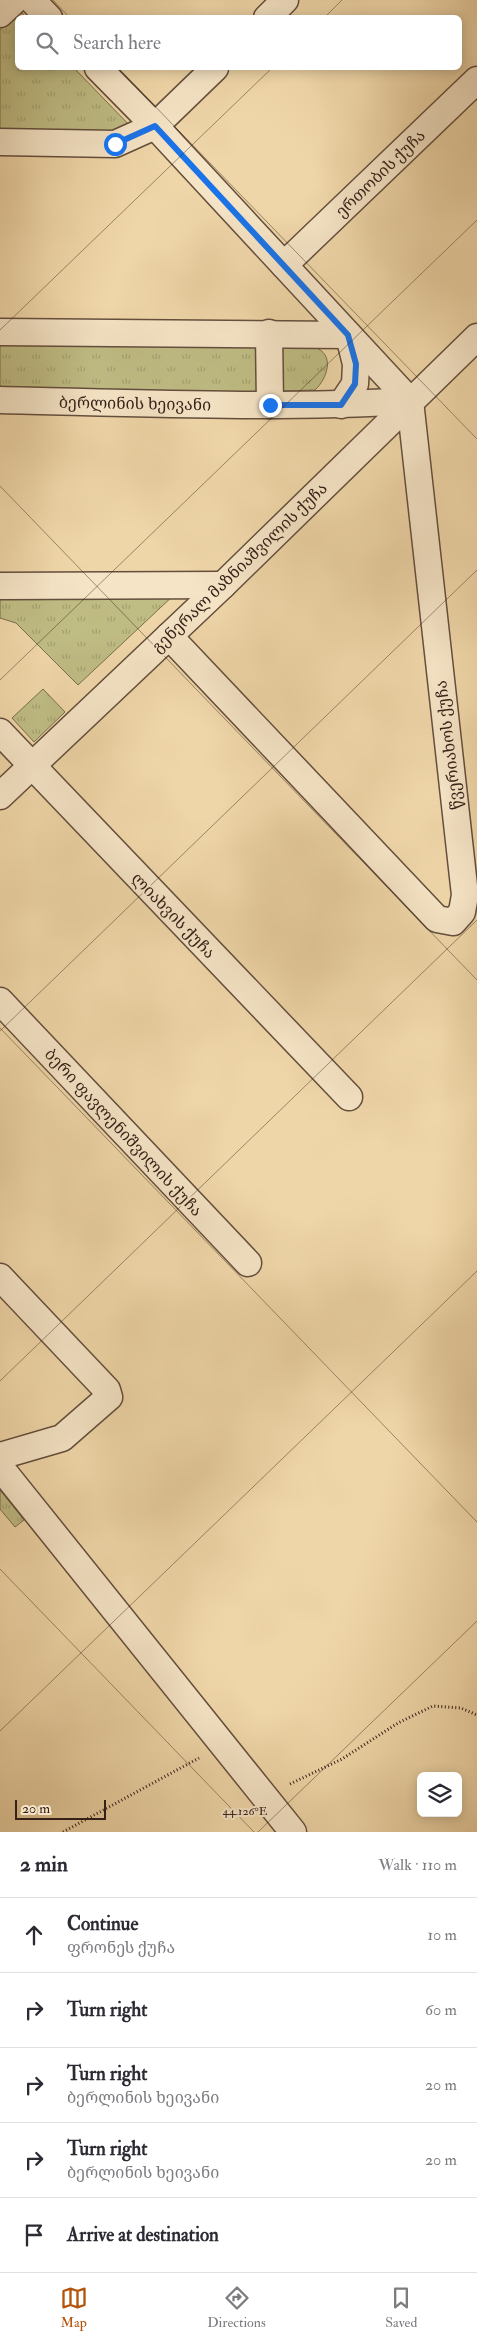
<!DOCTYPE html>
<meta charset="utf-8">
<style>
:root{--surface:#fff;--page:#f2f2f3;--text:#2b2b33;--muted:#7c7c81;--line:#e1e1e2;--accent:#b45309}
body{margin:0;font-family:"IM FELL Double Pica","Noto Serif Georgian",serif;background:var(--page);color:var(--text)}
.controls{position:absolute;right:15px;bottom:15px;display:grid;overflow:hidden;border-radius:8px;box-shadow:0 2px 12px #0003}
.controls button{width:45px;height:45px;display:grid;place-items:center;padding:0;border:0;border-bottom:1px solid var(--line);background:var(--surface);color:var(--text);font:25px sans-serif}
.scale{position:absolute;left:15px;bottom:12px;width:91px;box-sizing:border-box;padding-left:5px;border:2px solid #362119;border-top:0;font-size:14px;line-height:18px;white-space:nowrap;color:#362119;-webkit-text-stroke:4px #f5e4c6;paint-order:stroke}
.stop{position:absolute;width:15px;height:15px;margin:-11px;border:4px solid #1a73e8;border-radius:50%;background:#fff}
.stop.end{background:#1a73e8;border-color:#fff;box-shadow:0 1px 5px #0008}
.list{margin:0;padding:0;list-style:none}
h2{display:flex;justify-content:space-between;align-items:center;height:65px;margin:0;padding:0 20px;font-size:21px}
h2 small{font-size:16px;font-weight:400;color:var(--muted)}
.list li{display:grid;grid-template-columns:32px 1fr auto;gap:15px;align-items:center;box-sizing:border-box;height:75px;padding:0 20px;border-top:1px solid var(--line)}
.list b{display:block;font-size:19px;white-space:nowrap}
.list p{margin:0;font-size:16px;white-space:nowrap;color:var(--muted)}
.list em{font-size:16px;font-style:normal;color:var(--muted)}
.icon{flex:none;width:28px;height:28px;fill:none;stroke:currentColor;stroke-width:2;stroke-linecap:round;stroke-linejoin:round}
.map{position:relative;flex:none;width:477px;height:1832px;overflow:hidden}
.search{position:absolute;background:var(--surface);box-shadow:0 2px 12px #0003;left:15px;right:15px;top:15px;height:55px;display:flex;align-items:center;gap:12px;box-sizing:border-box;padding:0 18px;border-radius:8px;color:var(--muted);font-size:19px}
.sheet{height:440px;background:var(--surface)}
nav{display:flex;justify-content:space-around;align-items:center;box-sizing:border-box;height:70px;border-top:1px solid var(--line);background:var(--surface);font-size:14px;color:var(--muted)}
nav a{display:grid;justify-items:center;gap:2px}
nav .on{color:var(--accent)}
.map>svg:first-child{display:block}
.grass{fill:url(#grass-tufts);stroke:#7a6e4e}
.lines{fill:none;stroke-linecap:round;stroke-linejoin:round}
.street-casing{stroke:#644e3d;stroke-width:29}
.path{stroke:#362119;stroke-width:3;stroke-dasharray:1 2.5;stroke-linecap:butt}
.street{stroke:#f5e4c6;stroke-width:26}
.route{stroke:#1a73e8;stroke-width:6}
.ticks{fill:none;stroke:#362119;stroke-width:1;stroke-opacity:0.45}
.labels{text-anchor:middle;stroke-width:4;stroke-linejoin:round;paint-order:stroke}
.street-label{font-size:16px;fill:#362119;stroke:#f5e4c6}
.ticks-label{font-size:12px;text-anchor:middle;fill:#362119;stroke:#f5e4c6;stroke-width:4;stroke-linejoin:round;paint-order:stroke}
</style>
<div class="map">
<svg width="477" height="1832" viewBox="0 0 477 1832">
<defs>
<pattern id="grass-tufts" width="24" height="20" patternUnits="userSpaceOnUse" patternTransform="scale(1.25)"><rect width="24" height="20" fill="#bfbc84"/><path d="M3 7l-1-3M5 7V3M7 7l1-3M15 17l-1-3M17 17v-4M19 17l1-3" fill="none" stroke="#a5a171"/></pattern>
</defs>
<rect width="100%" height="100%" fill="#efd6a8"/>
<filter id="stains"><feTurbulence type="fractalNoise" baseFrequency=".004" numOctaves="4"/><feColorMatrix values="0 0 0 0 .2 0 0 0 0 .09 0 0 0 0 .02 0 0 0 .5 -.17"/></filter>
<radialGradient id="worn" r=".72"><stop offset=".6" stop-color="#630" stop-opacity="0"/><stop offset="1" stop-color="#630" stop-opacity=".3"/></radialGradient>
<g class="grass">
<path d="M20 11 26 17 18 18V68H74L136 132 0 131V30Z"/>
<path d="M0 342 260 345 259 394 0 392Z"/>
<path d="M282 347C291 347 305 344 314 347 336 354 327 379 315 390L282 391Z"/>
<path d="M175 594 78 685 16 623 0 618V596Z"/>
<path d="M43 689 65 712 34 742 12 718Z"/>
<path d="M0 1490 24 1520 15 1527 0 1509Z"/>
</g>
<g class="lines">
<g class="street-casing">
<g id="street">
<path d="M32 0 49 18"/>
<path d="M0 14 15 0"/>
<path d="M267 18 285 0"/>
<path d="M98 68 155 126 410 401"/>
<path d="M0 142 115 144 155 126 215 68"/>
<path d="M284 265 477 80"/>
<path d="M0 332 348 335"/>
<path d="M269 333 270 405"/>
<path d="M0 400C137 403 273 409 410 401"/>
<path d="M341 405 355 384 356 364 349 336"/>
<path d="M0 586 223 585"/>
<path d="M169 636 437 919 453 922 462 912 465 895 410 401"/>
<path d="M0 732 349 1097"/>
<path d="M0 796 223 585 477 337"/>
<path d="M0 1001 248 1263"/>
<path d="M0 1277 107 1390 109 1397 62 1438 0 1456"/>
<path d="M0 1467 293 1832"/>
</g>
</g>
<g class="path">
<path d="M290 1784 342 1759 398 1723 433 1706 461 1708 477 1715"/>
<path d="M63 1832 199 1758"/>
</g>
<use href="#street" class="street"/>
</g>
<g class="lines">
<path class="route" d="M115 144 155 126 348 335 356 364 355 384 341 405H270"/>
</g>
<path class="ticks" d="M53 0 70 18M324 18 342 0M118 68 477 439M0 330 272 68M0 486 477 980M0 680 477 220M0 1028 477 1522M0 1031 477 570M0 1381 477 920M0 1569 254 1832M0 1731 477 1271M258 1832 477 1621"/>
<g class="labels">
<g class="street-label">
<text transform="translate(380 173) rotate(-44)" y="6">ერთობის ქუჩა</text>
<text transform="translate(135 403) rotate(1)" y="6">ბერლინის ხეივანი</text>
<text transform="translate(239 567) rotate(-44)" y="6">გენერალ მაზნიაშვილის ქუჩა</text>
<text transform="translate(448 745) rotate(-97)" y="6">წვერიახოს ქუჩა</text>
<text transform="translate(174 915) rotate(46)" y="6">ლიახვის ქუჩა</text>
<text transform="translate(124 1132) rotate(47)" y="6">ბერი ფავლენიშვილის ქუჩა</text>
</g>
</g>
<g class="ticks-label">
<text x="245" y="1815">44.126°E</text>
</g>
<rect width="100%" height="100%" filter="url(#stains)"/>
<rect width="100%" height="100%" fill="url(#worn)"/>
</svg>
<div class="controls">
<button><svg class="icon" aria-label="layers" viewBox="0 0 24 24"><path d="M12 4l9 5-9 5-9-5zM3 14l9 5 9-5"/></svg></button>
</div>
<div class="scale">20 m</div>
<div class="stop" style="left:115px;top:144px"></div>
<div class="stop end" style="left:270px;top:405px"></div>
<div class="search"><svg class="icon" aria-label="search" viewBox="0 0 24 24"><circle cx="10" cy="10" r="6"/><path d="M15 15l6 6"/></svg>Search here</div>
</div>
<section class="sheet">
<h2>2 min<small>Walk · 110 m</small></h2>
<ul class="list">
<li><svg class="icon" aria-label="ahead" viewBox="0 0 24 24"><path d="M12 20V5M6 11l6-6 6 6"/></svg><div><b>Continue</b><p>ფრონეს ქუჩა</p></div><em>10 m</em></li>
<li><svg class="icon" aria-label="right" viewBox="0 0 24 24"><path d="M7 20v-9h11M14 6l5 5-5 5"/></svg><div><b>Turn right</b></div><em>60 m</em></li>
<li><svg class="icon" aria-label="right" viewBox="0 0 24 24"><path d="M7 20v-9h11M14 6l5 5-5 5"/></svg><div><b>Turn right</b><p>ბერლინის ხეივანი</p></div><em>20 m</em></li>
<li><svg class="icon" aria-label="right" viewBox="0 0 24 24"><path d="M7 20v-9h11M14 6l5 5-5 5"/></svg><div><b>Turn right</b><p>ბერლინის ხეივანი</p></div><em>20 m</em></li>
<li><svg class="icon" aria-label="arrive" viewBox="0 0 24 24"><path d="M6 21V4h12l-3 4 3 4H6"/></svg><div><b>Arrive at destination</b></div></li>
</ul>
</section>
<nav>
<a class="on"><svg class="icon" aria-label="map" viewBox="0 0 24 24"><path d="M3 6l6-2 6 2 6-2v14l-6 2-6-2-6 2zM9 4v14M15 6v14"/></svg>Map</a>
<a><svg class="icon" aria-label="directions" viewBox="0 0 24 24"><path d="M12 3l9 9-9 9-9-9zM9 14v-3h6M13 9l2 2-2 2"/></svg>Directions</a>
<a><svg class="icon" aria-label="saved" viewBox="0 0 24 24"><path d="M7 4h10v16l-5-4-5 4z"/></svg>Saved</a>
</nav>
